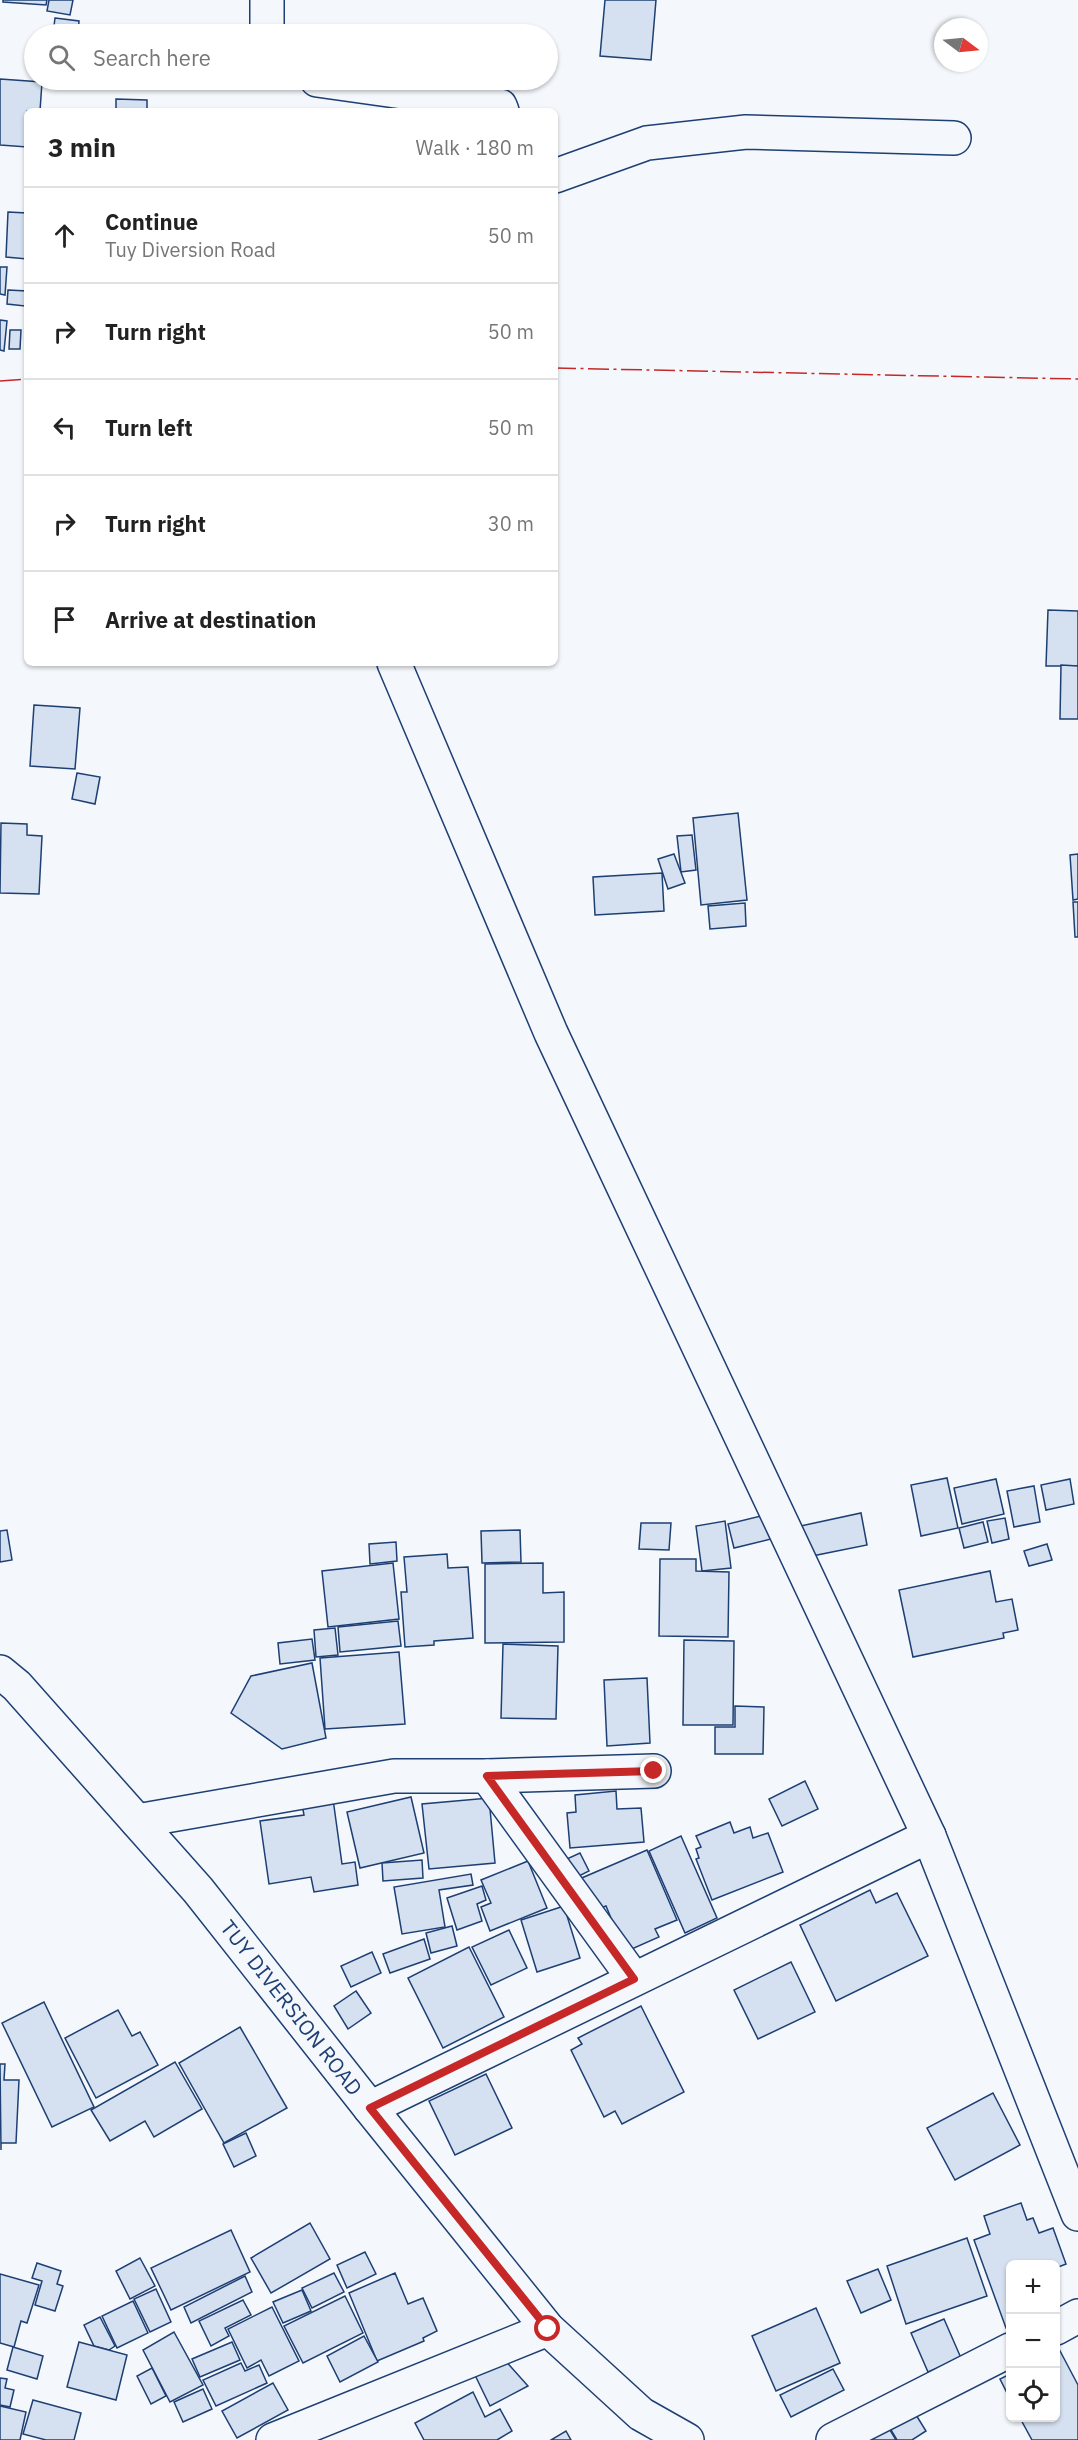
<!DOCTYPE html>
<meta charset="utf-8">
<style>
:root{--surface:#fff;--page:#f2f2f2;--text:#222;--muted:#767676;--line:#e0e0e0}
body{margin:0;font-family:"IBM Plex Sans",sans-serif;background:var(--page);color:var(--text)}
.controls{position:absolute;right:18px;bottom:18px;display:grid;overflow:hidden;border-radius:9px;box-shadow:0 2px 4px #0004}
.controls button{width:54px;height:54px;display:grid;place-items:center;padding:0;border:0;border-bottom:2px solid var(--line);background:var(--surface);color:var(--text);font:30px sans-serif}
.compass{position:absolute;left:934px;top:18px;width:54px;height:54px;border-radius:50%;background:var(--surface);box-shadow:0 2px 4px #0004;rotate:106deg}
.stop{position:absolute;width:18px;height:18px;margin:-14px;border:4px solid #c62828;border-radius:50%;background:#fff}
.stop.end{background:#c62828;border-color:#fff;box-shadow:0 2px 6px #0008}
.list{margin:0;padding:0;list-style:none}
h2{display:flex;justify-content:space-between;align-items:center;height:78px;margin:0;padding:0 24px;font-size:26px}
h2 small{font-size:20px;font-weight:400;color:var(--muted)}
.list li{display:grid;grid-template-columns:39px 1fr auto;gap:18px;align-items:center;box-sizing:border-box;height:96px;padding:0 24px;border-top:2px solid var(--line)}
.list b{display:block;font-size:22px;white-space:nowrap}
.list p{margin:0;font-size:20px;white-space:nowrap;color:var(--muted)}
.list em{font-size:20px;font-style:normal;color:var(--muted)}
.icon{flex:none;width:33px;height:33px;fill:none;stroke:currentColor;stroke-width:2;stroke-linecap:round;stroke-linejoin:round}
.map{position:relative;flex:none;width:1078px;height:2440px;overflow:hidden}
.search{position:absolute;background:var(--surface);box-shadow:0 2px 4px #0004;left:24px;top:24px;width:534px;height:66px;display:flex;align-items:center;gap:15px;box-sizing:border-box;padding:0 21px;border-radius:33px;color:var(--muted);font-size:22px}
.panel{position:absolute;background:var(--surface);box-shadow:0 2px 4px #0004;left:24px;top:108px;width:534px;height:558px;border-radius:9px}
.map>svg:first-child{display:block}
.building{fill:#d5e0f0;stroke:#1d3f73;stroke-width:1.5}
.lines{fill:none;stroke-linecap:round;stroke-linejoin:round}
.minor-casing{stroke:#1d3f73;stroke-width:36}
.major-casing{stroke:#1d3f73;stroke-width:36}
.minor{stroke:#f4f7fb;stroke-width:33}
.major{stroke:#f4f7fb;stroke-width:33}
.power{stroke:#c62828;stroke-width:1.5;stroke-dasharray:21 4.5 3 4.5;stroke-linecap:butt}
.route{stroke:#c62828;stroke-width:8}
.labels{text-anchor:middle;stroke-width:4.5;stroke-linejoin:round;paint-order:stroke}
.street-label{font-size:21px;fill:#1d3f73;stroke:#f4f7fb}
</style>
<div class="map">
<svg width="1078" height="2440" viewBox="0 0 1078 2440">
<rect width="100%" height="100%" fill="#f4f7fb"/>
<g class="building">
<path d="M3 0H47L46 5 3 2Z"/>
<path d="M49 0H73L70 15 47 11Z"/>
<path d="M605 0H656L651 60 600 56Z"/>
<path d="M55 18 79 21 78 34H53Z"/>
<path d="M0 79 42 82 40 111H27V147L0 145Z"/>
<path d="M116 99 147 100V111H116Z"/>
<path d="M8 212 27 213V259L6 257Z"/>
<path d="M0 267H7L5 295 0 294Z"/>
<path d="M8 290 27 291 25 306 7 304Z"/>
<path d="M0 320 7 321 4 351 0 350Z"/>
<path d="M10 330H21L20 349H9Z"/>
<path d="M1048 610 1078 611V666H1046Z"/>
<path d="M1061 665 1078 666V719H1060Z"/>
<path d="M34 705 80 708 75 769 30 766Z"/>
<path d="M77 773 100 777 95 804 72 799Z"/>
<path d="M738 813 747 900 701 905 693 818Z"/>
<path d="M1 823 27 824V835L42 836 39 894 0 893Z"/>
<path d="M692 835 696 870 681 872 677 836Z"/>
<path d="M674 854 685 883 668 889 658 859Z"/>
<path d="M1078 854V899L1073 900 1070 855Z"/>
<path d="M662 873 664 911 595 915 593 877Z"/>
<path d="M1073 902H1078V937H1075Z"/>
<path d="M745 903 746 926 710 929 708 906Z"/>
<path d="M947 1478 958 1528 921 1536 911 1485Z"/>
<path d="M996 1479 1004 1514 962 1524 954 1488Z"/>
<path d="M1070 1479 1074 1504 1046 1510 1041 1485Z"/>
<path d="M1034 1486 1040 1522 1014 1527 1007 1491Z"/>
<path d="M861 1513 867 1545 802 1558 796 1527Z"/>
<path d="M765 1515 771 1539 734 1548 728 1524Z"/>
<path d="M1005 1518 1009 1539 992 1543 987 1521Z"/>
<path d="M725 1521 731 1568 702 1571 696 1526Z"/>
<path d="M983 1522 988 1542 964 1548 959 1528Z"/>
<path d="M641 1523H671L669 1550 639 1549Z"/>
<path d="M7 1530 12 1560 0 1562V1531Z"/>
<path d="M520 1530 521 1562 482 1563 481 1531Z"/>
<path d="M396 1542 397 1561 370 1564 369 1544Z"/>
<path d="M1047 1544 1052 1560 1029 1566 1024 1551Z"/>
<path d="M447 1554 448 1568 468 1567 473 1638 434 1641V1645L405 1647 401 1592H407L404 1557Z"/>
<path d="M660 1559H696V1571L729 1572 728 1637 659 1636Z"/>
<path d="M393 1563 399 1619 328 1627 322 1571Z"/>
<path d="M543 1563V1593L564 1592V1642L485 1643V1564Z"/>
<path d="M990 1571 996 1602 1012 1599 1018 1630 1003 1633 1004 1638 913 1657 899 1590Z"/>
<path d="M398 1621 401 1646 340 1652 338 1627Z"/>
<path d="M335 1628 338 1655 316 1657 314 1630Z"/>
<path d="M312 1639 315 1660 280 1664 278 1643Z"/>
<path d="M684 1640 734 1641 733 1725H683Z"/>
<path d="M503 1644 558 1646 556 1719 501 1718Z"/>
<path d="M399 1652 405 1724 325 1729 320 1658Z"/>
<path d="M312 1663 326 1738 282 1749 231 1713 251 1676Z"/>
<path d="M647 1678 650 1743 607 1746 604 1680Z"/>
<path d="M735 1706 764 1707 763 1754H715V1727H735Z"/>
<path d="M805 1781 818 1809 782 1826 769 1799Z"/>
<path d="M616 1791 617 1809 641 1808 644 1842 570 1848 567 1813 576 1812 575 1795Z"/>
<path d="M411 1797 424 1853 360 1868 347 1812Z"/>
<path d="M489 1798 495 1863 429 1869 422 1804Z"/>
<path d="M333 1799 342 1864 355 1862 358 1885 314 1892 311 1877 269 1884 260 1821 304 1815 302 1804Z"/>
<path d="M730 1822 734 1833 750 1827 753 1838 768 1833 783 1872 712 1900 696 1859 699 1858 696 1849 701 1847 696 1836Z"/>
<path d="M681 1836 717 1918 685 1933 649 1851Z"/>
<path d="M647 1850 677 1920 655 1929 659 1937 625 1952 606 1906 590 1912 577 1880Z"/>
<path d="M580 1853 589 1871 567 1882 558 1863Z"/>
<path d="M422 1860 423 1878 383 1881 382 1863Z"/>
<path d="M528 1861 547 1908 490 1931 481 1907 491 1903 481 1880Z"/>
<path d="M471 1874 473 1885 439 1890 445 1927 402 1934 394 1887Z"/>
<path d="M482 1886 486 1900 477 1904 482 1921 457 1930 447 1898Z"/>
<path d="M870 1890 876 1903 897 1893 928 1956 836 2001 800 1925Z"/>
<path d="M564 1906 580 1958 537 1972 521 1920Z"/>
<path d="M452 1926 457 1946 431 1953 426 1933Z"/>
<path d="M509 1930 527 1968 491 1985 472 1947Z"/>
<path d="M424 1939 430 1959 390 1973 383 1954Z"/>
<path d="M469 1947 504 2017 443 2048 408 1978Z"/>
<path d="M372 1952 381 1973 351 1987 341 1966Z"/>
<path d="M791 1962 815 2012 758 2039 734 1990Z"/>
<path d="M356 1991 371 2013 348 2029 334 2006Z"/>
<path d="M44 2002 94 2107 52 2127 2 2023Z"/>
<path d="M641 2006 684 2092 622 2124 615 2111 604 2117 571 2050 582 2044 578 2038Z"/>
<path d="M118 2010 132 2036 140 2032 158 2065 96 2098 65 2038Z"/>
<path d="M240 2027 287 2108 224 2143 179 2063Z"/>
<path d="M175 2062 202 2109 154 2137 145 2121 110 2141 91 2110Z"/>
<path d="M0 2064H5L4 2080H19L16 2143H1V2150Z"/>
<path d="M486 2074 512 2128 455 2155 429 2101Z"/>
<path d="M993 2093 1020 2145 955 2180 927 2128Z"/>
<path d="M246 2133 256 2156 234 2167 223 2144Z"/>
<path d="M1021 2203 1027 2220 1033 2218 1039 2233 1053 2228 1066 2264 1056 2268V2264H1010V2326L1006 2328 974 2240 990 2234 984 2216Z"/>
<path d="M310 2223 330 2259 271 2293 251 2258Z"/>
<path d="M231 2230 250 2272 171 2310 151 2268Z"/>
<path d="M967 2238 987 2296 906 2324 887 2266Z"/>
<path d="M365 2252 376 2274 347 2288 337 2265Z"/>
<path d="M140 2258 155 2286 130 2299 116 2271Z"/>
<path d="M37 2263 61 2271 57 2284 63 2286 55 2311 35 2305 42 2281 32 2278Z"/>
<path d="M878 2269 891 2300 861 2313 847 2281Z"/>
<path d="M334 2273 344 2292 312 2308 302 2288Z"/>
<path d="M395 2273 408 2304 423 2298 437 2331 423 2338 424 2341 377 2361 349 2293Z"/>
<path d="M0 2274 39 2285 27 2323 21 2321 14 2347 0 2343Z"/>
<path d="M245 2276 252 2292 191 2323 184 2307Z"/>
<path d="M156 2289 171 2322 150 2332 134 2299Z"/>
<path d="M302 2290 311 2311 283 2323 273 2302Z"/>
<path d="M345 2296 363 2333 303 2363 284 2326Z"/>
<path d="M243 2300 251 2315 225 2328 229 2336 211 2346 199 2321Z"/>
<path d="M133 2301 148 2333 117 2348 102 2316Z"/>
<path d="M272 2307 299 2361 269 2376 261 2360 247 2368 228 2329Z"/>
<path d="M816 2308 840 2363 776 2391 752 2336Z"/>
<path d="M100 2317 115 2346 109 2350 94 2346 84 2325Z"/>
<path d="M944 2319 961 2358 928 2372 911 2333Z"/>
<path d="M174 2332 203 2385 170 2402 143 2350Z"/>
<path d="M364 2336 378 2362 340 2382 327 2356Z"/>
<path d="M79 2342 127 2355 116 2400 67 2387Z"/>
<path d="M232 2342 240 2360 200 2377 192 2359Z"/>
<path d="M13 2347 43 2356 37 2379 7 2370Z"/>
<path d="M1059 2349 1078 2385V2440H1032L1020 2418H1056V2351Z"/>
<path d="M503 2358 528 2386 490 2406 472 2369Z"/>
<path d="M241 2363 245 2371 259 2365 267 2383 216 2406 203 2380Z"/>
<path d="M152 2368 166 2396 151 2404 137 2376Z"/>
<path d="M833 2369 844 2390 791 2417 780 2395Z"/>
<path d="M1010 2374V2399L1000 2379Z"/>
<path d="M0 2378 7 2379 5 2388 14 2390 10 2407 0 2405Z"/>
<path d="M273 2383 288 2410 237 2438 222 2411Z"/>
<path d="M203 2389 212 2409 183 2422 174 2402Z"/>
<path d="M473 2392 485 2417 500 2409 512 2431 497 2440H424L415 2423Z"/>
<path d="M33 2400 81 2413 74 2440H46L23 2434Z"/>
<path d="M0 2406 26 2412 20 2440H0Z"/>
<path d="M913 2410 926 2431 912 2440H897L888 2425Z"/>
<path d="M887 2425 896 2440H871L869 2437Z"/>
<path d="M566 2431 571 2440H551Z"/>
</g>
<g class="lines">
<g class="minor-casing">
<g id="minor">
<path d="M267 34V0"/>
<path d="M317 80 481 103 500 106 502 111"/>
<path d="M555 176 647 143 746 132 954 138"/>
<path d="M394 663 551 1033 929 1836 1078 2214"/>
<path d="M487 1776 634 1979"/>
<path d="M137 1821 394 1776H487L654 1771"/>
<path d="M370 2108 929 1836"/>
<path d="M1056 2328 1078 2316"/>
<path d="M273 2440 548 2329"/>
<path d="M833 2440 1010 2350"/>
</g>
</g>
<g class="major-casing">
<path id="major" d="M0 1672 17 1686 198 1890 370 2108 548 2329 641 2414 687 2440"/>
</g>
<use href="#minor" class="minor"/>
<use href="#major" class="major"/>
<g class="power">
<path d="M555 368 1078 379"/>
<path d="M0 381 27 379"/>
</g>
</g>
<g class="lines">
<path class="route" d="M548 2329 370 2108 634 1979 487 1776 654 1771"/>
</g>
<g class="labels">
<g class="street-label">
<text transform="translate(291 2008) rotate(52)" y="7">TUY DIVERSION ROAD</text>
</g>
</g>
</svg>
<div class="controls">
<button>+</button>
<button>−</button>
<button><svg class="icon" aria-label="locate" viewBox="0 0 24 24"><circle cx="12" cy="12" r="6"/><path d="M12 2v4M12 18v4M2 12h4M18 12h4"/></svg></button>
</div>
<svg class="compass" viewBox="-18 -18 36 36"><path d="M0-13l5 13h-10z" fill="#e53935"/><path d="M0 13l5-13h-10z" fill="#767676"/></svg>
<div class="stop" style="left:548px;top:2329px"></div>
<div class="stop end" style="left:654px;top:1771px"></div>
<div class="search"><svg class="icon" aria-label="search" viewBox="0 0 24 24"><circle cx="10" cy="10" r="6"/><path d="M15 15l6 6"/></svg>Search here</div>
<section class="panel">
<h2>3 min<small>Walk · 180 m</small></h2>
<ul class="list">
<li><svg class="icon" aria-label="ahead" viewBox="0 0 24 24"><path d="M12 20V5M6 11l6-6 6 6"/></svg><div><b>Continue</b><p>Tuy Diversion Road</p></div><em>50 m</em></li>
<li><svg class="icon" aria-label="right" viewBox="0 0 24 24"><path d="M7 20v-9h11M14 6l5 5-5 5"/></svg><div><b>Turn right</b></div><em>50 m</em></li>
<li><svg class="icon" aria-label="left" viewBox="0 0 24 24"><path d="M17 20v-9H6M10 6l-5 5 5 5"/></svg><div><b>Turn left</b></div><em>50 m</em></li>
<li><svg class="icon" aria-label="right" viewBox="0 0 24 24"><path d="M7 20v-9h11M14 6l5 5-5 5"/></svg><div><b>Turn right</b></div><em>30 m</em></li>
<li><svg class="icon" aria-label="arrive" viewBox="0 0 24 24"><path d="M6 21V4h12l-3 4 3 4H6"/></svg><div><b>Arrive at destination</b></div></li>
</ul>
</section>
</div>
